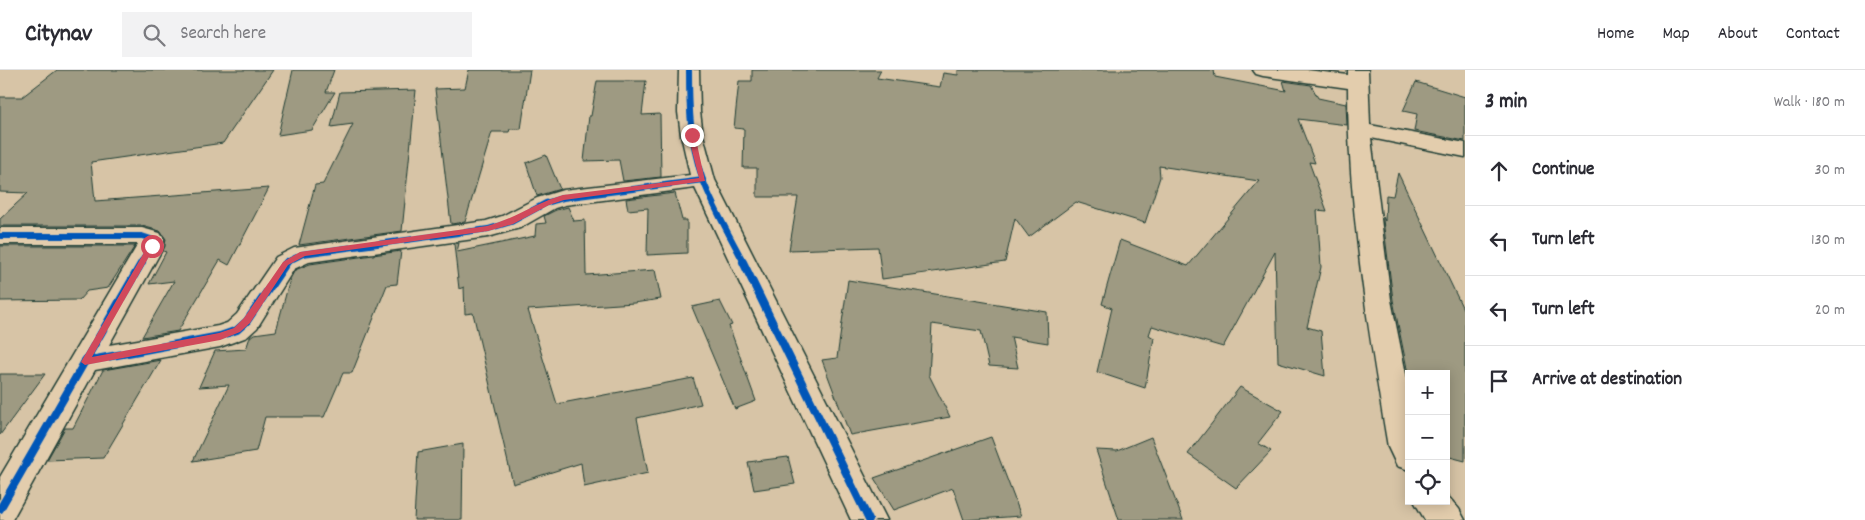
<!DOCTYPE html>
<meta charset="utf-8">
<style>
:root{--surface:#fff;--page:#f2f2f3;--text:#2b2b33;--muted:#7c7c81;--line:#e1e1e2}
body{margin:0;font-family:Dekko,sans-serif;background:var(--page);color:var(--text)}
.controls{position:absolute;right:15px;bottom:15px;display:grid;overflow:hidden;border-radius:0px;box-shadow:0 2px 12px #0003}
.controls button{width:45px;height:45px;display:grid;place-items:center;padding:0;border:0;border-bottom:1px solid var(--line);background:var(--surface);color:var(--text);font:25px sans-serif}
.stop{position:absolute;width:15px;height:15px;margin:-11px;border:4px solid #d1495b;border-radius:50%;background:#fff}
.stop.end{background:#d1495b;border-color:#fff;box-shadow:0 1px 5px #0008}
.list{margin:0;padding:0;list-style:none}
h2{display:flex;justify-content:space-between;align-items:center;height:65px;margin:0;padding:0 20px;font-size:21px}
h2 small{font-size:16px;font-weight:400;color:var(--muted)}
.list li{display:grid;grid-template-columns:32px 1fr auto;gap:15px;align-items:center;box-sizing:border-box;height:70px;padding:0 20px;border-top:1px solid var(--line)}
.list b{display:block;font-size:19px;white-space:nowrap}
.list em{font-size:16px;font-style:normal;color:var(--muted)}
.icon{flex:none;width:28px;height:28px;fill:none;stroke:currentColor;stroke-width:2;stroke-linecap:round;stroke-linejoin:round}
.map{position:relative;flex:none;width:1465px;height:450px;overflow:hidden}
header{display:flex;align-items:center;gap:30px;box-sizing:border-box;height:70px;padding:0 25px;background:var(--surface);border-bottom:1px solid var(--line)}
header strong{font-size:24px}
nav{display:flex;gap:28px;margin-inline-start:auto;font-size:18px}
.search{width:350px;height:45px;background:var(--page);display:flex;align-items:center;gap:12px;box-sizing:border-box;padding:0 18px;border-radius:0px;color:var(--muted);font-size:19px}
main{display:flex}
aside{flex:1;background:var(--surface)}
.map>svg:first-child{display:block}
.building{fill:#9e9a82;stroke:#1f3d34}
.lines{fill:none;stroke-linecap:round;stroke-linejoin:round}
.street-casing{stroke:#1f3d34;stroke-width:3}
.street{fill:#e3cdad;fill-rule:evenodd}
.cycleway-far1-casing{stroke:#e3cdad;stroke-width:9}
.cycleway-casing{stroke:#e3cdad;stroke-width:11}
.cycleway-far1{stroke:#0057b8;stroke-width:6}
.cycleway{stroke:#0057b8;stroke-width:8}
.route{fill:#d1495b}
</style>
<header>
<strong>Citynav</strong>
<div class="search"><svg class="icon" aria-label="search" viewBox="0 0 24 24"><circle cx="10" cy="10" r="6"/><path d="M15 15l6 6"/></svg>Search here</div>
<nav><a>Home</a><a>Map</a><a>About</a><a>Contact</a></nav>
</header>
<main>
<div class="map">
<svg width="1465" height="450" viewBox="0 0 1465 450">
<rect width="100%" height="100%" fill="#d7c4a6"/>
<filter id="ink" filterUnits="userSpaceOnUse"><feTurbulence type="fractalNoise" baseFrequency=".02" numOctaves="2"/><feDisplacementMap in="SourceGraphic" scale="10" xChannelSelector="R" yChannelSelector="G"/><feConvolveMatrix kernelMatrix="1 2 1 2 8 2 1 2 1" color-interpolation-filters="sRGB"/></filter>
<g filter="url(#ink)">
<g class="building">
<path d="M57 0H273L223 73 91 92 95 131 269 118 229 195 220 190 178 261 142 267 174 211 149 214 166 182 163 181 166 169 160 161 142 156H0V149L28 123 0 122V27H22Z"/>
<path d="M293 0H334L326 22H335L312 60 278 65Z"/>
<path d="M469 0H530L521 59H510L509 62H492L465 152 451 154 435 19 465 18Z"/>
<path d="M752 0H881L877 8 940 17 943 3 958 5V0H1214L1215 7 1286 21 1283 11 1311 15 1318 28 1346 34 1347 55 1298 49 1315 93 1309 92 1327 141 1317 140 1321 197 1307 257 1321 261 1325 306 1278 292 1275 182 1223 277 1152 256 1149 265 1154 268 1145 318 1097 302 1112 238 1102 234 1120 170 1188 196 1259 111 1159 96 1160 107 1145 153 1076 132 1029 167 1015 148 1005 192 882 209 878 177 789 180 798 127H757V98H743L744 59 734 58 739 11H752Z"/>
<path d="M597 11H646L642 45 660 44 661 107 623 111 619 90 584 91 589 46H591Z"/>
<path d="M1416 12 1465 27V71L1414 61 1417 44 1403 41Z"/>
<path d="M416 20 402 161 299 175 315 115 323 114 353 54 331 57 340 22Z"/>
<path d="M546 85 560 119 537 126 526 93Z"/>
<path d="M1398 103 1465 243V391L1446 386V304H1409V308L1393 230 1383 150V147L1385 151 1386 125 1393 126Z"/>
<path d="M675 123 682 150H687V183L647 185 648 138 628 140 626 129Z"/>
<path d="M568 137 574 151 585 150 586 205 655 200 661 229 634 233 528 240 557 334 693 308 701 334 637 348 648 403 584 417 581 393 513 414 473 243 465 244 464 217 459 219 454 174 459 173 457 182 535 166 536 154 546 153 544 146 556 140Z"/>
<path d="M0 176H135L108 218 87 221 79 230 0 231Z"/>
<path d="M401 181 397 214 387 215 352 303H343L324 347H265L256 381 193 391 229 315 199 317 215 281 246 279 250 267 254 264 276 261 290 209 295 200 310 194Z"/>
<path d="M848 210 1047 242 1048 273 1011 267 1018 298 989 296 981 261 932 254 929 305 950 347 850 365 822 290 837 288Z"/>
<path d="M720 231 732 255 729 256 756 331 735 339 692 237Z"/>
<path d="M161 290 103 388 47 390 65 358H73L103 300Z"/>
<path d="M0 304H45L0 365Z"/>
<path d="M1240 317 1283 341 1258 373 1271 381 1236 418 1188 384Z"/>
<path d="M991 367 1021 446 964 450 953 418 894 440 874 408Z"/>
<path d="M1151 367 1183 450H1119L1096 380 1117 381Z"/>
<path d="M463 374 462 450H414L418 382Z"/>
<path d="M788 387 795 414 754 420 748 392Z"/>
</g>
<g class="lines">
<g class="street-casing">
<g id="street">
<path d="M679 0H699L700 42 703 65 715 110 887 450H851L695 118 565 135 555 138 520 158 488 167 309 192 294 199 257 258 247 267 220 277 95 300 12 450H0V407L138 174H0V158H142L160 163 164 169V176L109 275 218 256 227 253 237 244 276 187 294 178 486 151 502 146 537 128 563 120 690 105 681 65 678 42Z"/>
<path d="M1253 0H1307L1348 5V0H1368L1370 55 1465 73V87L1371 68 1391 230 1409 319V400L1397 396 1388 377C1368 258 1348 138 1348 18L1263 6 1256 4Z"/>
<path d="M1446 424 1459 439 1465 450H1425L1414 431H1446Z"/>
</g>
</g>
<use href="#street" class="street"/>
<g class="cycleway-far1-casing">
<g id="cycleway-far1">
<path d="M689 0C689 37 690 75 703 110 714 139 730 166 744 193"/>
<path d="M0 166H142L151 169V176L141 193"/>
<path d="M285 193 303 184 488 159 511 152 546 133 563 128 703 110"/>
</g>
</g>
<g class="cycleway-casing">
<g id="cycleway">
<path d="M743 192 869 450"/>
<path d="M85 291 220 266 237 260 247 251 287 192"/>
<path d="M0 439 142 192"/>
</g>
</g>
<use href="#cycleway-far1" class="cycleway-far1"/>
<use href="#cycleway" class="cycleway"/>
</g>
</g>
<path class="route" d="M692 63 695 65 705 111 564 130 549 135 513 154 488 161 305 186 288 195 250 253 240 262 220 270 85 295 81 292 149 174 155 176 92 287 219 263 234 258 244 248 283 192 300 182 487 156C514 149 536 133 563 125L699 108 688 65Z"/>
</svg>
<div class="controls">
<button>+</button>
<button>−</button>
<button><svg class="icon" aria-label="locate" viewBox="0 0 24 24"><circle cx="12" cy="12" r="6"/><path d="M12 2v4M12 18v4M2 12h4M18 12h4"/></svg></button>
</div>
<div class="stop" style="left:152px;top:176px"></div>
<div class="stop end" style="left:692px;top:65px"></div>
</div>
<aside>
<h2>3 min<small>Walk · 180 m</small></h2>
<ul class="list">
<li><svg class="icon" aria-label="ahead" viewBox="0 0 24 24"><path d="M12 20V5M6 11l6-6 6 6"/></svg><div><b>Continue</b></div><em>30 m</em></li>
<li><svg class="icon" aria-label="left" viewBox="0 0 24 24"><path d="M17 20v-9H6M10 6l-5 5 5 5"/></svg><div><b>Turn left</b></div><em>130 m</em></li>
<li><svg class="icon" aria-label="left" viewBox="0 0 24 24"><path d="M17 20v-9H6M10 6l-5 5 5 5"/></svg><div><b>Turn left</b></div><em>20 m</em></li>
<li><svg class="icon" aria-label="arrive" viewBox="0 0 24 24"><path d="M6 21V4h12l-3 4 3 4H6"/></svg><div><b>Arrive at destination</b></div></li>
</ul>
</aside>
</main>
